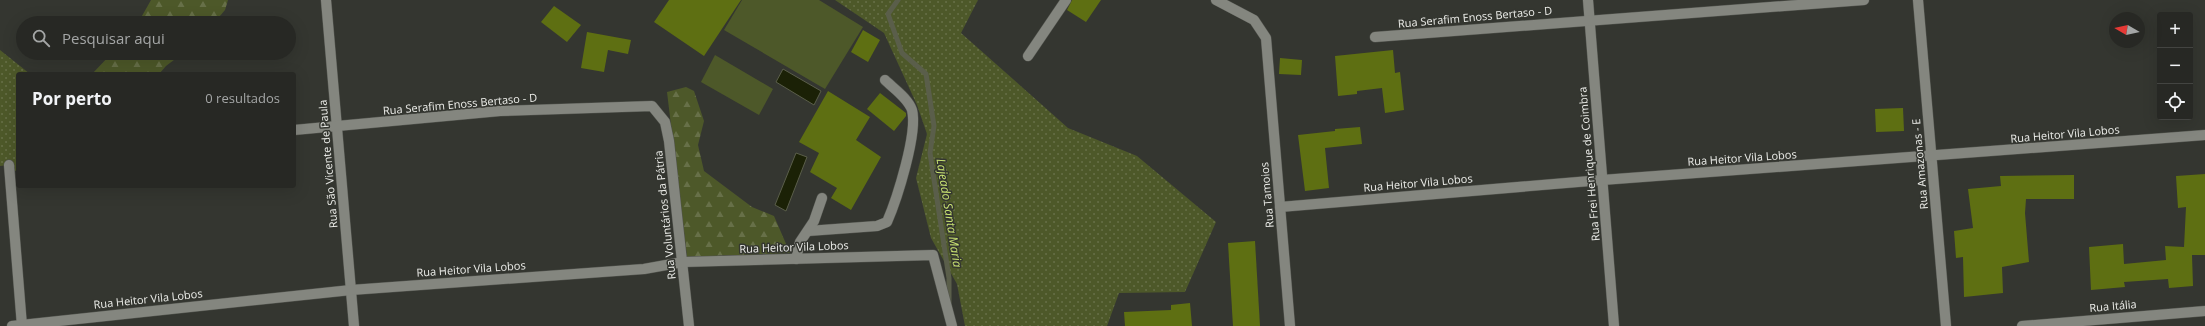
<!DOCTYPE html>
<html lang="pt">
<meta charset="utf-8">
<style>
:root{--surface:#272824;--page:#333431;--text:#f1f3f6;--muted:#a4a6a6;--line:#434441}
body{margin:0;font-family:"Open Sans",sans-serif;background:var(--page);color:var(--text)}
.controls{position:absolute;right:12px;top:12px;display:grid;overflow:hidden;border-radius:4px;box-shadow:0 4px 16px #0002}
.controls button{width:36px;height:36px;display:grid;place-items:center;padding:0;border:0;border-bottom:1px solid var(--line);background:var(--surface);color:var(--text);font:20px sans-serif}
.compass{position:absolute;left:2109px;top:12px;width:36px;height:36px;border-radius:50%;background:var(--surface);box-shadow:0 4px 16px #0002;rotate:279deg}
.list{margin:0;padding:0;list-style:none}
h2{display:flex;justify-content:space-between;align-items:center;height:52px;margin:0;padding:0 16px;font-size:17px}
h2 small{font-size:13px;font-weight:400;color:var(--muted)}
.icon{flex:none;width:22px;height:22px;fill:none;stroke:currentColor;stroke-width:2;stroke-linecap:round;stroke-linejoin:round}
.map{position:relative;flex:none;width:2205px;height:326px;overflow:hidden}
.search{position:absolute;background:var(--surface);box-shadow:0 4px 16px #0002;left:16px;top:16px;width:280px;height:44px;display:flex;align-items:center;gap:10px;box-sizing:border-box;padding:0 14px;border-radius:22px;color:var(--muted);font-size:15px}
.panel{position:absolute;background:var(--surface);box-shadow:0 4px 16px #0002;left:16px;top:72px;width:280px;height:116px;border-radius:4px}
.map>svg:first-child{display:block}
.grass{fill:url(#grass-dots)}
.forest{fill:url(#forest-firs)}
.pitch{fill:#4d5829}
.water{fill:#1b2106;stroke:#5a5e4a}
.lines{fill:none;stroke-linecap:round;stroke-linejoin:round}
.stream{stroke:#5a5e4a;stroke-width:5}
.building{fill:#5e6f12}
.minor-casing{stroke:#52544e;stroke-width:11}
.minor{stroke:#84867f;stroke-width:10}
.labels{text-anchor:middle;stroke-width:3;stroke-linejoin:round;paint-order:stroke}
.street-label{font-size:11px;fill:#ecede9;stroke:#343630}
.water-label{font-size:12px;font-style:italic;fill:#c9e371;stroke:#343630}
</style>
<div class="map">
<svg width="2205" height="326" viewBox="0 0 2205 326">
<defs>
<pattern id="grass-dots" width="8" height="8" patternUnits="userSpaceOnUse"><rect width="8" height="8" fill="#4d5829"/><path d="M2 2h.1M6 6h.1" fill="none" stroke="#677048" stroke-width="1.8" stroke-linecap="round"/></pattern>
<pattern id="forest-firs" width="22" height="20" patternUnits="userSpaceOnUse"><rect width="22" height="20" fill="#4d5829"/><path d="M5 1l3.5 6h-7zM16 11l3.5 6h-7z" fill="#677048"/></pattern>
</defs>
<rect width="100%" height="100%" fill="#343630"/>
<g class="grass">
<path d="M835 0H978L961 33 1068 128 1137 156 1216 222 1185 292 1119 293 1107 326H965L957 284 931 238 916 178 927 134 917 105 884 33Z"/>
<path d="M0 50 30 74H18V173L9 165 0 166Z"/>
</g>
<g class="forest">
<path d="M151 0H228L225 10 214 23H138Z"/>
<path d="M112 53H183L166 66 159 74H92Z"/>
<path d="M686 87 694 91 704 121 698 145 704 171 752 207 774 216 790 253 687 257 667 92Z"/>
</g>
<g class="pitch">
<path d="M742 0H819L863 27 825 89 724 30Z"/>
<path d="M715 55 773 89 759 115 701 82Z"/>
</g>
<g class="water">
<path d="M783 69 821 91 814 105 776 82Z"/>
<path d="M796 153 807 157 786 211 775 205Z"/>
</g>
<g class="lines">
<path class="stream" d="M898 0 888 14 902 53 926 74 934 126 930 153 949 278V302"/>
</g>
<g class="building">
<path d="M669 0H741L704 56 654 22Z"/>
<path d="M1072 0H1101L1086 22 1067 10Z"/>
<path d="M554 6 581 25 567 42 541 22Z"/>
<path d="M863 30 880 40 868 62 851 52Z"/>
<path d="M587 32 631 40 628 54 608 50 604 72 581 68Z"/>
<path d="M1393 50 1395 73 1400 72 1404 110 1385 113 1382 88 1357 91V94L1338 96 1335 56Z"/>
<path d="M1280 58 1302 60 1301 75 1279 74Z"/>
<path d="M828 91 870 117 856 140 881 157 851 210 831 198 837 188 810 172 819 153 799 142Z"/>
<path d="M880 93 906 113V116L894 131 867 109Z"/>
<path d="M1903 108 1904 131 1876 132 1875 109Z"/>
<path d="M1360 127 1362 144 1325 148 1329 188 1305 191 1298 135 1335 131V129Z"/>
<path d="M2205 174V255H2192L2193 286 2169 288 2168 279 2124 282 2125 287 2091 290 2089 247 2123 244 2124 264 2166 260 2165 246 2184 247 2186 207 2178 208 2176 176Z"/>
<path d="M2074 175V199H2026L2025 213 2029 262 2002 267 2003 293 1964 297 1963 257 1956 258 1954 231 1973 228 1968 189 2001 186 2000 176Z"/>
<path d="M1255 241 1260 326H1233L1228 243Z"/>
<path d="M1190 303 1192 326H1125L1124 312 1171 310V305Z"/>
</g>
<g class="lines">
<g class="minor-casing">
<g id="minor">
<path d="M326 0 354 326"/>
<path d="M1216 0 1254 20 1266 38 1290 326"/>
<path d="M1588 0 1614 326"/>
<path d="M1918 0 1946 326"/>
<path d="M1375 37 1864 0"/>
<path d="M1028 56 1066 0"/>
<path d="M294 130 500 111 652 106 665 122 669 141 689 326"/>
<path d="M9 165 22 326"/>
<path d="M1280 207 1602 180 2205 135"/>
<path d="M808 231 877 226 887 222C897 199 918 133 912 110 908 98 893 88 885 80"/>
<path d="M796 259 800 242 814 221 822 198"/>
<path d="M12 326 351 290 644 269 683 262 933 255 952 326"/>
<path d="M2022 326 2205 311"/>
</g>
</g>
<use href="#minor" class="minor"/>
</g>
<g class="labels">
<g class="street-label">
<text transform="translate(1475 17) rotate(-5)" y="4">Rua Serafim Enoss Bertaso - D</text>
<text transform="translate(460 104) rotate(-5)" y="4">Rua Serafim Enoss Bertaso - D</text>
<text transform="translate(2065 134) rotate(-5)" y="4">Rua Heitor Vila Lobos</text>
<text transform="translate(1742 158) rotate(-4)" y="4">Rua Heitor Vila Lobos</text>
<text transform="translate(328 164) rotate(-95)" y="4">Rua São Vicente de Paula</text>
<text transform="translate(1589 164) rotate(-95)" y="4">Rua Frei Henrique de Coimbra</text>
<text transform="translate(1920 164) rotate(-95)" y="4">Rua Amazonas - E</text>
<text transform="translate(1418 183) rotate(-5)" y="4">Rua Heitor Vila Lobos</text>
<text transform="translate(1267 195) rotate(-95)" y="4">Rua Tamoios</text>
<text transform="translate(665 215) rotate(-96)" y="4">Rua Voluntários da Pátria</text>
<text transform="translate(794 247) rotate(-2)" y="4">Rua Heitor Vila Lobos</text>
<text transform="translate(471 269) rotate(-4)" y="4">Rua Heitor Vila Lobos</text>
<text transform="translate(148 299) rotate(-6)" y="4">Rua Heitor Vila Lobos</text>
<text transform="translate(2113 306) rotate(-5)" y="4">Rua Itália</text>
</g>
<g class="water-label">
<text transform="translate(949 213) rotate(81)" y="4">Lajeado Santa Maria</text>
</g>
</g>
</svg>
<div class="controls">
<button>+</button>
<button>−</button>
<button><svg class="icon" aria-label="locate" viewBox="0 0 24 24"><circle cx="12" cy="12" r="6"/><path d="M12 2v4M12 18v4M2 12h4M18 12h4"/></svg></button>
</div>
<svg class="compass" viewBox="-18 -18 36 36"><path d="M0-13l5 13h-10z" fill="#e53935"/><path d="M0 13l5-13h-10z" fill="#a4a6a6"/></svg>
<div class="search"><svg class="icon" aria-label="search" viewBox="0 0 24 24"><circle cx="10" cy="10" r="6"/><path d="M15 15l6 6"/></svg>Pesquisar aqui</div>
<section class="panel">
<h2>Por perto<small>0 resultados</small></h2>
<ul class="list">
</ul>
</section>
</div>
